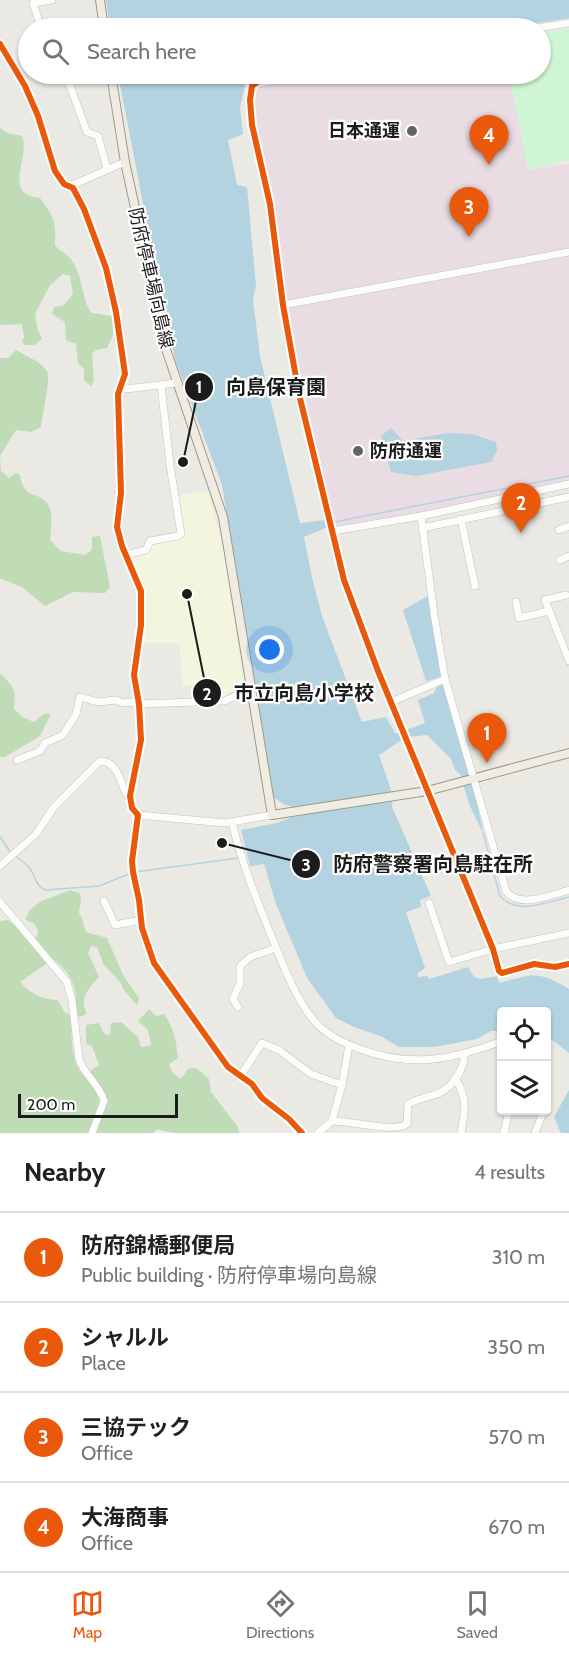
<!DOCTYPE html>
<meta charset="utf-8">
<style>
:root{--surface:#fff;--page:#f6f6f6;--text:#202124;--muted:#757577;--line:#e0e0e0;--accent:#ea580c}
body{margin:0;font-family:Cabin,"Noto Sans JP",sans-serif;background:var(--page);color:var(--text)}
.controls{position:absolute;right:18px;bottom:18px;display:grid;overflow:hidden;border-radius:6px;box-shadow:0 2px 4px #0004}
.controls button{width:54px;height:54px;display:grid;place-items:center;padding:0;border:0;border-bottom:2px solid var(--line);background:var(--surface);color:var(--text);font:30px sans-serif}
.scale{position:absolute;left:18px;bottom:15px;width:160px;box-sizing:border-box;padding-left:6px;border:3px solid #1c1c1c;border-top:0;font-size:16px;line-height:21px;white-space:nowrap;color:#1c1c1c;-webkit-text-stroke:4px #fff;paint-order:stroke}
.you{position:absolute;left:270px;top:650px;width:21px;height:21px;margin:-15px;border:4px solid #fff;border-radius:50%;background:#1a73e8;box-shadow:0 0 0 9px #1a73e833}
.badge{display:grid;place-items:center;width:39px;height:39px;border-radius:50%;background:var(--accent);color:#fff;font-size:20px;font-weight:700}
.pin{position:absolute;translate:-50% -50px;filter:drop-shadow(0 2px 3px #0008)}
.pin::after{content:'';position:absolute;top:32px;width:21px;height:18px;background:inherit;clip-path:polygon(0 0,100% 0,50% 100%)}
.list{margin:0;padding:0;list-style:none}
h2{display:flex;justify-content:space-between;align-items:center;height:78px;margin:0;padding:0 24px;font-size:26px}
h2 small{font-size:20px;font-weight:400;color:var(--muted)}
.list li{display:grid;grid-template-columns:39px 1fr auto;gap:18px;align-items:center;box-sizing:border-box;height:90px;padding:0 24px;border-top:2px solid var(--line)}
.list b{display:block;font-size:22px;white-space:nowrap}
.list p{margin:0;font-size:20px;white-space:nowrap;color:var(--muted)}
.list em{font-size:20px;font-style:normal;color:var(--muted)}
.icon{flex:none;width:33px;height:33px;fill:none;stroke:currentColor;stroke-width:2;stroke-linecap:round;stroke-linejoin:round}
.map{position:relative;flex:none;width:569px;height:1133px;overflow:hidden}
.search{position:absolute;background:var(--surface);box-shadow:0 2px 4px #0004;left:18px;right:18px;top:18px;height:66px;display:flex;align-items:center;gap:15px;box-sizing:border-box;padding:0 21px;border-radius:33px;color:var(--muted);font-size:22px}
.sheet{height:438px;background:var(--surface)}
nav{display:flex;justify-content:space-around;align-items:center;box-sizing:border-box;height:84px;border-top:2px solid var(--line);background:var(--surface);font-size:16px;color:var(--muted)}
nav a{display:grid;justify-items:center;gap:3px}
nav .on{color:var(--accent)}
.map>svg:first-child{display:block}
.industrial{fill:#e9dce2}
.education{fill:#f3f5de}
.forest{fill:#bfdcb6}
.park{fill:#cef5d4}
.water{fill:#b3d3e1}
.lines{fill:none;stroke-linecap:round;stroke-linejoin:round}
.stream{stroke:#b3d3e1;stroke-width:1.5}
.minor-casing{stroke:#c3c2c0;stroke-width:8}
.major-casing{stroke:#a09a81;stroke-width:10}
.minor{stroke:#fcfcfb;stroke-width:7}
.major{stroke:#f0ece3;stroke-width:8}
.cycleway-casing{stroke:#fff;stroke-width:10}
.cycleway{stroke:#e8590c;stroke-width:6}
.poi-dot{fill:#646462;stroke:#fff;stroke-width:2}
.labels{text-anchor:middle;stroke-width:4.5;stroke-linejoin:round;paint-order:stroke}
.poi-label{font-size:18px;font-weight:bold;fill:#1c1c1c;stroke:#fff;text-anchor:end}
.street-label{font-size:18px;fill:#1c1c1c;stroke:#fff}
.leader{fill:none;stroke:#1c1c1c;stroke-width:2}
.callout-dot{fill:#1c1c1c;stroke:#fff;stroke-width:2}
.mark-label{font-size:18px;text-anchor:middle;font-weight:bold;fill:#fff}
.callout-label{font-size:20px;text-anchor:middle;font-weight:bold;fill:#1c1c1c;stroke:#fff;stroke-width:4.5;stroke-linejoin:round;paint-order:stroke}
</style>
<div class="map">
<svg width="569" height="1133" viewBox="0 0 569 1133">
<rect width="100%" height="100%" fill="#eae9e4"/>
<path class="industrial" d="M300 74H509L528 170 569 164V484L333 531 299 394 270 204 252 125 251 89 259 81Z"/>
<path class="education" d="M208 491 223 548 244 683 221 698 220 683 183 686 179 643H142L146 601 129 555 149 551 152 542 184 538 178 495Z"/>
<g class="forest">
<path d="M0 128 7 133 22 136C31 156 1 195 40 198 54 217 56 222 55 245 60 252 69 255 73 262 83 277 81 298 91 313L112 316 113 335 107 348 96 350 92 354 94 381 91 386 84 380V369L78 363 76 344 66 340 65 322 52 314 54 307 63 306 73 294 70 276 63 274 50 285 35 314 37 327 42 339 34 345H25L22 342 24 337 22 324 0 325Z"/>
<path d="M16 350C26 356 40 361 47 371 51 377 42 417 41 427L31 432 16 430 0 456 1 471 9 478 16 473 20 475C24 502 39 489 49 506 53 515 51 530 50 540L61 551 85 555 92 550V537L100 536 110 587 105 593 73 592 45 606 23 588 0 578V358H8Z"/>
<path d="M0 673C14 688 16 688 14 709L24 718 34 722 44 714H51L40 736 5 757H0Z"/>
<path d="M70 890 79 893 81 898 79 913C83 918 83 925 86 932L107 938 124 977 139 998 137 1005 124 990 121 983 104 965 97 947 91 946 88 953 99 977C88 989 79 998 87 1014L79 1017C75 1011 76 1006 76 999 75 980 67 970 53 959L20 982C30 993 42 1000 58 1000L64 1012 72 1016C71 1034 70 1061 83 1075L99 1065 92 1046 86 1044V1025L99 1023 104 1034 110 1035 111 1023 121 1022 138 1037 141 1047 151 1045 148 1030 138 1021 149 1009 156 1016 164 1014C174 1029 176 1040 178 1058L169 1064 172 1072 181 1079 188 1069 196 1068 209 1079 211 1092 238 1127 239 1133H174L157 1129 153 1133H0V921L8 920 15 926H23L31 936 37 937 38 931 35 924 26 920C30 900 54 898 70 890Z"/>
</g>
<path class="park" d="M569 29V160L528 170 509 74H540L541 33Z"/>
<g class="water">
<path d="M106 0H569V18L506 28H110Z"/>
<path d="M118 74H247L240 108 243 134 228 140 237 185 247 187 256 286 253 299 260 356 300 523 326 520 328 527 304 537 312 577 322 616 362 722 386 717 395 733H400L403 739 379 755 393 796 392 807 431 896 420 900 421 907 406 912 425 968 418 973V977L428 976 429 979 468 967 474 977 481 979 497 976 499 983C533 974 538 970 569 989V1053L547 1036 546 1011H502L501 1031H491L477 1039 435 1047H399L380 1036 354 1027 336 1018 307 978 276 904 264 864 250 866 241 830 277 823 294 816V807L285 805 273 797 222 485 176 362 163 307Z"/>
<path d="M391 428 403 441 448 433 472 434 496 442 497 451 491 462 416 476 391 472 381 436Z"/>
<path d="M428 596 441 677 426 681 403 610Z"/>
<path d="M442 683 477 801 483 833 469 804 460 774 455 770 451 759 427 735 408 737 406 730 425 723 418 700 434 693 438 684Z"/>
<path d="M569 1090V1133H561L554 1117Z"/>
</g>
<g class="lines">
<g class="stream">
<path d="M334 522 569 476"/>
<path d="M483 833 500 896C518 916 546 902 569 897"/>
<path d="M0 837 11 853"/>
<path d="M15 856C21 860 27 864 31 870 36 878 35 885 45 890L99 886 131 873"/>
<path d="M135 872 238 858"/>
</g>
<g class="minor-casing">
<g id="minor">
<path d="M41 28 33 3 52 0"/>
<path d="M537 28 569 23"/>
<path d="M0 44 25 86 38 116 55 171 64 184 73 188 84 209 106 268 116 312 125 374 118 394 121 493 117 527 122 546 141 591V625L134 675 139 704 141 740 130 796 132 808 138 815 132 861 133 872 139 900 142 928 154 963 228 1067 252 1084 262 1098 289 1119 302 1133"/>
<path d="M67 74C74 78 80 76 88 74"/>
<path d="M300 74 259 81 252 86 250 100 252 125 270 204 283 305 299 394 344 580 378 671 493 949 499 971 502 973 534 964 555 967 569 964"/>
<path d="M71 76 69 83 87 132 98 136 107 169"/>
<path d="M70 186 125 162"/>
<path d="M283 305 569 252"/>
<path d="M121 388 126 389 176 383"/>
<path d="M421 516 434 614 445 679 506 891C519 909 551 895 569 890"/>
<path d="M461 519 475 586"/>
<path d="M422 528 569 497"/>
<path d="M559 530 569 526"/>
<path d="M333 531 421 516 569 484"/>
<path d="M126 555 146 550 150 541 178 536 181 534 170 465 161 385"/>
<path d="M560 560 569 556"/>
<path d="M566 595 545 600 569 661"/>
<path d="M516 602 519 618 549 611"/>
<path d="M391 702 445 679"/>
<path d="M17 760 40 751 45 743 63 735 76 714 80 697 98 702 116 700 123 703 130 702 139 704 225 701 252 687"/>
<path d="M138 815 225 823 272 815"/>
<path d="M232 822C241 861 256 898 271 935 282 963 298 1006 320 1027 331 1037 346 1044 360 1049 410 1068 452 1060 502 1041"/>
<path d="M0 866 36 834 54 807 100 761C116 760 121 782 126 794L130 796"/>
<path d="M104 901 115 925 141 920"/>
<path d="M0 902 67 982 72 1001 79 1059C84 1075 100 1085 104 1101L92 1133"/>
<path d="M429 903 449 962 493 949 569 933"/>
<path d="M238 1007 233 999 240 983V966L250 957 276 948"/>
<path d="M241 1075 262 1043 279 1050 311 1074 342 1085"/>
<path d="M455 1078C468 1098 465 1111 461 1133"/>
<path d="M332 1121C354 1121 392 1133 407 1124L408 1104C417 1099 429 1097 439 1093 453 1087 465 1068 464 1054"/>
<path d="M318 1133 332 1121 342 1085 349 1045"/>
<path d="M504 1133 509 1110"/>
<path d="M535 1133 544 1110"/>
</g>
</g>
<g class="major-casing">
<g id="major">
<path d="M100 0 104 28"/>
<path d="M111 74 125 162 166 349 223 517 272 815 427 791 569 753"/>
</g>
</g>
<use href="#minor" class="minor"/>
<use href="#major" class="major"/>
<g class="cycleway-casing">
<g id="cycleway">
<path d="M0 44 25 86 38 116 55 171 64 184 73 188 84 209 106 268 116 312 125 374 118 394 121 493 117 527 122 546 141 591V625L134 675 139 704 141 740 130 796 132 808 138 815 132 861 133 872 139 900 142 928 154 963 228 1067 252 1084 262 1098 289 1119 302 1133"/>
<path d="M300 74 259 81 252 86 250 100 252 125 270 204 283 305 299 394 344 580 378 671 493 949 499 971 502 973 534 964 555 967 569 964"/>
</g>
</g>
<use href="#cycleway" class="cycleway"/>
</g>
<g class="poi-dot">
<circle cx="412" cy="131" r="6"/>
<circle cx="358" cy="451" r="6"/>
</g>
<g class="labels">
<g class="poi-label">
<text x="400" y="137">日本通運</text>
<text x="370" y="457" text-anchor="start">防府通運</text>
</g>
<g class="street-label">
<text transform="translate(151 278) rotate(77)" y="6">防府停車場向島線</text>
</g>
</g>
<path class="leader" d="M183 462L199 387M187 594L207 693M222 843L306 864"/>
<g class="callout-dot">
<circle cx="183" cy="462" r="6"/>
<circle cx="187" cy="594" r="6"/>
<circle cx="222" cy="843" r="6"/>
<circle cx="199" cy="387" r="15"/>
<circle cx="207" cy="693" r="15"/>
<circle cx="306" cy="864" r="15"/>
</g>
<g class="mark-label">
<text x="199" y="393">1</text>
<text x="207" y="700">2</text>
<text x="306" y="871">3</text>
</g>
<g class="callout-label">
<text x="276" y="394">向島保育園</text>
<text x="304" y="700">市立向島小学校</text>
<text x="433" y="871">防府警察署向島駐在所</text>
</g>
</svg>
<div class="controls">
<button><svg class="icon" aria-label="locate" viewBox="0 0 24 24"><circle cx="12" cy="12" r="6"/><path d="M12 2v4M12 18v4M2 12h4M18 12h4"/></svg></button>
<button><svg class="icon" aria-label="layers" viewBox="0 0 24 24"><path d="M12 4l9 5-9 5-9-5zM3 14l9 5 9-5"/></svg></button>
</div>
<div class="scale">200 m</div>
<div class="you"></div>
<div class="pin badge" style="left:487px;top:763px">1</div>
<div class="pin badge" style="left:521px;top:533px">2</div>
<div class="pin badge" style="left:469px;top:237px">3</div>
<div class="pin badge" style="left:489px;top:165px">4</div>
<div class="search"><svg class="icon" aria-label="search" viewBox="0 0 24 24"><circle cx="10" cy="10" r="6"/><path d="M15 15l6 6"/></svg>Search here</div>
</div>
<section class="sheet">
<h2>Nearby<small>4 results</small></h2>
<ul class="list">
<li><span class="badge">1</span><div><b>防府錦橋郵便局</b><p>Public building · 防府停車場向島線</p></div><em>310 m</em></li>
<li><span class="badge">2</span><div><b>シャルル</b><p>Place</p></div><em>350 m</em></li>
<li><span class="badge">3</span><div><b>三協テック</b><p>Office</p></div><em>570 m</em></li>
<li><span class="badge">4</span><div><b>大海商事</b><p>Office</p></div><em>670 m</em></li>
</ul>
</section>
<nav>
<a class="on"><svg class="icon" aria-label="map" viewBox="0 0 24 24"><path d="M3 6l6-2 6 2 6-2v14l-6 2-6-2-6 2zM9 4v14M15 6v14"/></svg>Map</a>
<a><svg class="icon" aria-label="directions" viewBox="0 0 24 24"><path d="M12 3l9 9-9 9-9-9zM9 14v-3h6M13 9l2 2-2 2"/></svg>Directions</a>
<a><svg class="icon" aria-label="saved" viewBox="0 0 24 24"><path d="M7 4h10v16l-5-4-5 4z"/></svg>Saved</a>
</nav>
